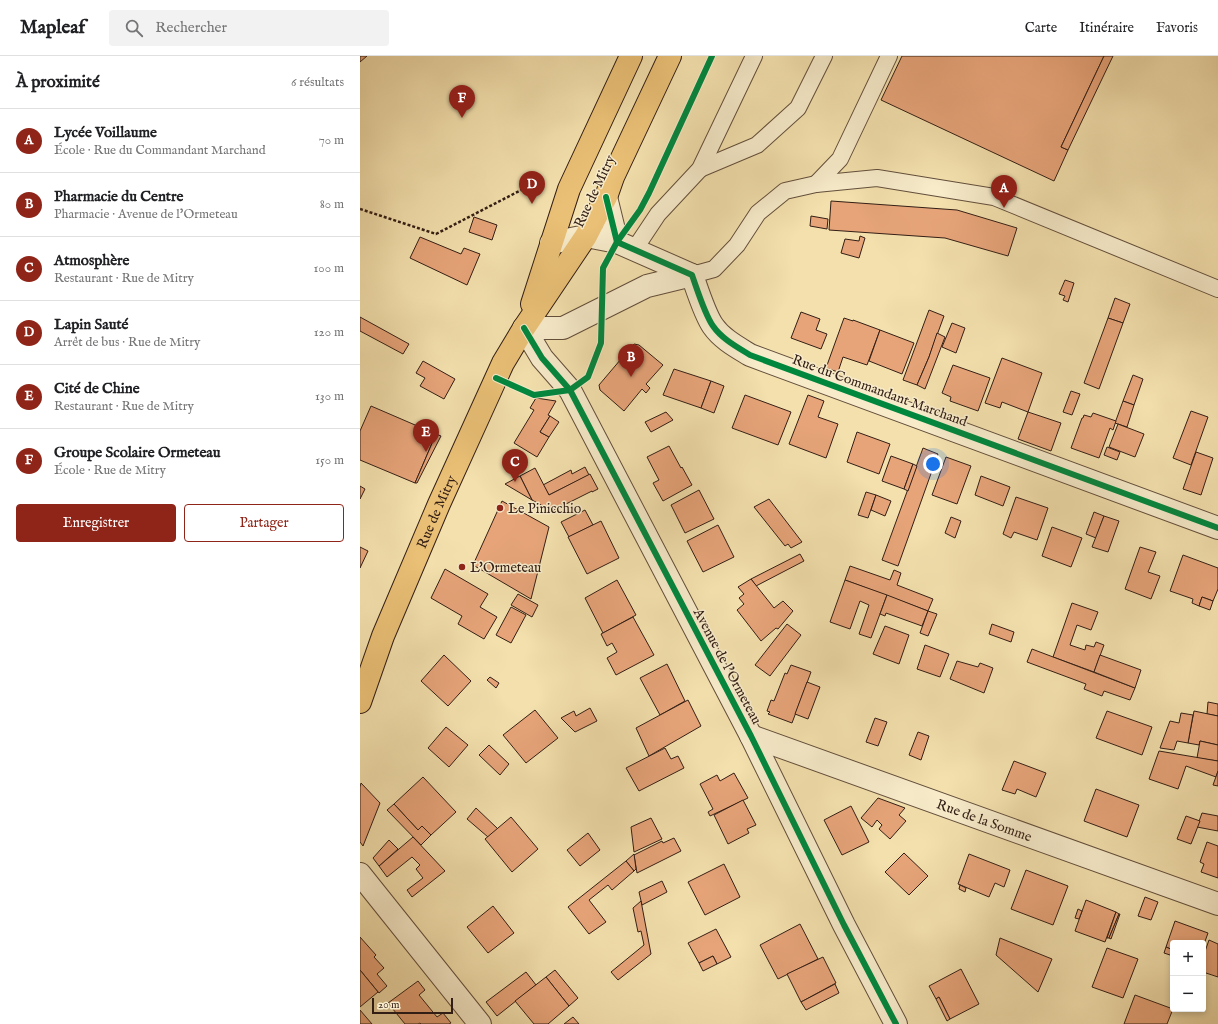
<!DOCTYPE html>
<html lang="fr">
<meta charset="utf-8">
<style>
:root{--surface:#fff;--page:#f2f2f2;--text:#202124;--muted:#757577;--line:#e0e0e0;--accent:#8f2418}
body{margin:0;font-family:"IM FELL English",serif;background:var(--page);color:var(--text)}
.controls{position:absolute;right:12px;bottom:12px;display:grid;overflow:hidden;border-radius:4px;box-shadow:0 2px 6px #0003}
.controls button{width:36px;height:36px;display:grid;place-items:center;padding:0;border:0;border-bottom:1px solid var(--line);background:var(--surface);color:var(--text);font:20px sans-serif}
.scale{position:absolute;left:12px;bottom:10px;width:81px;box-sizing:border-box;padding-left:4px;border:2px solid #331e15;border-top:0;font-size:11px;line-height:14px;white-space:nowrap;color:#331e15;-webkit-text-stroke:3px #f7ebca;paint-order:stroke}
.you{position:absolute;left:573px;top:408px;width:14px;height:14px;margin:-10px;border:3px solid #fff;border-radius:50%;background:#1a73e8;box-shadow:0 0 0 6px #1a73e833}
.badge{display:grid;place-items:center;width:26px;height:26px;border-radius:50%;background:var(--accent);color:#fff;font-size:13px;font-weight:700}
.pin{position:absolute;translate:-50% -33px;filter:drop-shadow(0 1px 2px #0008)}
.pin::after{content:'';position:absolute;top:21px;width:14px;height:12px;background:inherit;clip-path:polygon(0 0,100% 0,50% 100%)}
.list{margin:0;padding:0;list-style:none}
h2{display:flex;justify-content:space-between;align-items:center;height:52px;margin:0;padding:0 16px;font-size:17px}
h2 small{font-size:13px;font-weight:400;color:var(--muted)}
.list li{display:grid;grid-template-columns:26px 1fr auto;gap:12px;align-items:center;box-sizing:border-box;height:64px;padding:0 16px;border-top:1px solid var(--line)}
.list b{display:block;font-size:15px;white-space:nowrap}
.list p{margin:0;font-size:13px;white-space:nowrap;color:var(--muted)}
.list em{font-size:13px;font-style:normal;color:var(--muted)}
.actions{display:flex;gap:8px;padding:12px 16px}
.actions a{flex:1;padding:9px 0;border:1px solid var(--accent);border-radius:4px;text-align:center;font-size:14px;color:var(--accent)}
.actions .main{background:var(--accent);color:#fff}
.icon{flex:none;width:22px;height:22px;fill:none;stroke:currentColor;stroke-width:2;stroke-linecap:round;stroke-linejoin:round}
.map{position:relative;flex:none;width:858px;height:968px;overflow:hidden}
header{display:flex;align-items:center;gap:24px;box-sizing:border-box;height:56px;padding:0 20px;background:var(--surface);border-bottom:1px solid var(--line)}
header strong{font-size:19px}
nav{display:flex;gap:22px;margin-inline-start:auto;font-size:14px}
.search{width:280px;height:36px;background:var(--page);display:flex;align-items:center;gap:10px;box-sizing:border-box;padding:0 14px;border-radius:4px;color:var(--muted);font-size:15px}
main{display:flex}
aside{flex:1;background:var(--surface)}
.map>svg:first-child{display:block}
.building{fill:#e7a479;stroke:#331e15}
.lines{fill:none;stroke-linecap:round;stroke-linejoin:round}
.lane-casing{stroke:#634e3b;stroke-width:18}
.street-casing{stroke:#634e3b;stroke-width:24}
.primary-casing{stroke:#331e15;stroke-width:24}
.path{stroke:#331e15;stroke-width:2.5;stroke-dasharray:3 2;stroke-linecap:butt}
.lane{stroke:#f7ebca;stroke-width:16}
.street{stroke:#f7ebca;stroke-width:22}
.primary{stroke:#eac076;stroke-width:22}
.cycleway-casing{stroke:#f7ebca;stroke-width:8}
.cycleway{stroke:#00873e;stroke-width:6}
.poi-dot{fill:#8f2418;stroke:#f7ebca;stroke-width:1.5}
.labels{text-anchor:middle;stroke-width:3;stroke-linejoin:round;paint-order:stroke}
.street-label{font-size:14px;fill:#331e15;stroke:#f7ebca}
.poi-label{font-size:14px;fill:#331e15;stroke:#f7ebca;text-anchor:start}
</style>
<header>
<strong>Mapleaf</strong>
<div class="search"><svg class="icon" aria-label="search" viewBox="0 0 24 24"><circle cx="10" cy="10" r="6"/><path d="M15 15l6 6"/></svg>Rechercher</div>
<nav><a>Carte</a><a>Itinéraire</a><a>Favoris</a></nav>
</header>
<main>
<aside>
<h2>À proximité<small>6 résultats</small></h2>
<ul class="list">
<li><span class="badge">A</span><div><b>Lycée Voillaume</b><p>École · Rue du Commandant Marchand</p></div><em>70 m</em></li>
<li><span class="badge">B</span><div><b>Pharmacie du Centre</b><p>Pharmacie · Avenue de l'Ormeteau</p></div><em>80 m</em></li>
<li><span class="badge">C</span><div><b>Atmosphère</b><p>Restaurant · Rue de Mitry</p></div><em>100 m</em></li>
<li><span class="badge">D</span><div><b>Lapin Sauté</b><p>Arrêt de bus · Rue de Mitry</p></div><em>120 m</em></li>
<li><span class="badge">E</span><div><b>Cité de Chine</b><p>Restaurant · Rue de Mitry</p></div><em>130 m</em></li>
<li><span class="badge">F</span><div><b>Groupe Scolaire Ormeteau</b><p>École · Rue de Mitry</p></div><em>150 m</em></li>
</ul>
<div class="actions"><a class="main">Enregistrer</a><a>Partager</a></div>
</aside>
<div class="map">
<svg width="858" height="968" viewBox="0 0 858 968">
<rect width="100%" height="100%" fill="#f3e0ad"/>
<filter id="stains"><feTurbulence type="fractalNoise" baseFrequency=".005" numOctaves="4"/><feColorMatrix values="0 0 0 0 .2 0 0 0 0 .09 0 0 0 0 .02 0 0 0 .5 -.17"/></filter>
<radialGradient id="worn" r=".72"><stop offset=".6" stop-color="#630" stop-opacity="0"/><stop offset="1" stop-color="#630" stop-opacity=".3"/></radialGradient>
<g class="building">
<path d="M0 0H7L0 6Z"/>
<path d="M542 0H744L701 91 708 94 694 125 521 44Z"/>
<path d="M744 0H753L708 94 701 91Z"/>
<path d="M471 145 597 154 657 172 648 200 585 182 469 174Z"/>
<path d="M451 160 468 163 467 173 450 170Z"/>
<path d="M114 161 137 169 132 184 109 176Z"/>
<path d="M500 180 505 182 499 202 481 197 485 183 499 185Z"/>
<path d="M60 181 101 198 104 192 120 198 107 229 50 202Z"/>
<path d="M705 224 714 227 708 246 703 244 705 240 699 238Z"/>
<path d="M755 242 770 248 763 267 748 262Z"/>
<path d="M569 254 584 260 569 301 557 329 543 324Z"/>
<path d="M441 256 460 263 456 274 467 278 461 293 431 282Z"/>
<path d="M0 261 49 288 43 298 0 275Z"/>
<path d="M484 262 493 265V264L520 274 507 309 483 301 478 316 466 312Z"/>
<path d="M748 262 763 267 739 333 724 327Z"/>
<path d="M592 267 605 272 596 297 582 291Z"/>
<path d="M520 274 554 287 542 318 509 305Z"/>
<path d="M577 277 585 281 565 333 557 329 569 301Z"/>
<path d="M274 288 279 289 303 309 286 328 290 332 286 337 282 333 264 355 240 334 239 329 272 290Z"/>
<path d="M642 302 682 317 668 356 642 346 640 352 625 347Z"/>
<path d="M63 305 95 323 84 343 60 330 65 322 56 317Z"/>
<path d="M593 309 630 322 618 355 590 345 591 341 582 337Z"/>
<path d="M314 313 351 325 341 352 303 339Z"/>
<path d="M773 319 783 323 774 349 763 345Z"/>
<path d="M351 325 364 330 354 357 341 352Z"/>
<path d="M711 335 720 338 712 359 703 356Z"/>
<path d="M385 339 431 356 418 389 372 372Z"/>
<path d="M448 339 464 345 458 361 478 368 466 402 429 388Z"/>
<path d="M176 342 196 345 188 359 190 360 180 376 189 381 177 401 154 387 174 354 170 352Z"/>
<path d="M763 345 774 349 767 371 755 367Z"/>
<path d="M11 350 76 378 55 427 0 404V375Z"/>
<path d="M831 355 848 361 831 409 813 402Z"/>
<path d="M306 356 313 364 291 376 285 366Z"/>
<path d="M668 356 701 367 691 395 658 383Z"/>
<path d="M733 357 756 365 753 374 750 372 739 402 711 392 722 362H723L724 359 731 361Z"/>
<path d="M190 360 199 366 189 381 180 376Z"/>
<path d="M758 368 784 378 775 401 749 391Z"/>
<path d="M497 376 530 388 519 418 487 406Z"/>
<path d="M76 378 81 380 57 427H55Z"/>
<path d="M309 390 321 412 322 411 332 429 303 445 293 427 299 424 287 401Z"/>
<path d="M747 391 760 396 757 404 744 399Z"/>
<path d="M563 392 578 398 538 510 522 504Z"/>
<path d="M836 396 853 402 841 439 823 433Z"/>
<path d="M531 400 553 408 544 433 522 425Z"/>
<path d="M586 401 611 410 597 448 572 439Z"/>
<path d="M553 408 557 410 548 435 544 433Z"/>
<path d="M225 411 229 419 189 439 183 429 211 414 212 418Z"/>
<path d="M175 412 189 439 230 418 238 433 232 436V435L192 455 172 444 160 420Z"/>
<path d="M160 420 172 444 145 428Z"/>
<path d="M621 420 650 431 643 450 615 439Z"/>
<path d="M0 430 5 433 0 443Z"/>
<path d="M339 434 354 463 325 477 311 449Z"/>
<path d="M506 436 516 439 508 462 498 459Z"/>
<path d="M516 439 531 445 525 460 511 454Z"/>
<path d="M656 441 688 452 677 484 654 476 651 482 643 478Z"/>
<path d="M409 443 442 486 431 492 428 488 425 490 394 451Z"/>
<path d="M142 445 189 471 171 543 113 509Z"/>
<path d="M225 454 233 469 209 481 201 466Z"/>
<path d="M734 456 744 460 736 482 726 478Z"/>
<path d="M744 460 759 465 748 496 732 491Z"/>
<path d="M591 461 601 465 595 482 585 477Z"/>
<path d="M241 465 259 502 227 518 208 481Z"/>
<path d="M358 469 374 501 343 516 327 485Z"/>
<path d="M692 471 722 482 711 511 682 500Z"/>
<path d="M0 491 8 495 0 512Z"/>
<path d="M780 491 796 496 788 516 800 520 791 543 765 533Z"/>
<path d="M440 498 444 505 396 530 391 523Z"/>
<path d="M823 499 858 512V533L853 545 842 541 839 550 832 547 833 543 810 535Z"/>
<path d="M490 510 530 524 534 514 541 517 537 529 573 543 568 555 485 524Z"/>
<path d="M85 513 128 538 120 551 137 561 124 583 98 568 102 560 71 542Z"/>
<path d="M391 523 414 552 423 545 433 555 418 573 416 572 401 585 377 554 384 548 379 542 384 538 378 531Z"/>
<path d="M257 524 276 559 243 577 225 542Z"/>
<path d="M485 524 527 539 511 582 499 578 509 549 500 545 490 573 470 566Z"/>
<path d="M158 538 178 549 172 561 151 549Z"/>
<path d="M527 539 568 555 562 570 526 557 525 560 520 558Z"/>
<path d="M842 541 853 545 850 554 839 550Z"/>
<path d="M712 547 738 556 731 574 717 569 710 589 725 594 726 589 734 591 736 586 744 589 734 616 693 601Z"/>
<path d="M151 551 166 559 151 587 136 579Z"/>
<path d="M568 555 577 558 568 580 560 577Z"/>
<path d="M273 561 294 599 256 619 247 602 257 596 252 587 247 590 241 578Z"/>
<path d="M427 568 441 579 410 620 395 609Z"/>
<path d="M632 568 654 576 651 586 629 578Z"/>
<path d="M525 570 549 579 539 608 513 598Z"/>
<path d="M565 589 589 598 580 621 557 613Z"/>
<path d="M672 593 775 632 770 644 744 635 742 640 724 633 726 628 667 606Z"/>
<path d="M84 599 111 625 88 650 61 625Z"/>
<path d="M740 599 781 614 775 632 734 616Z"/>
<path d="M597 605 618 611 620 607 633 612 624 637 590 623Z"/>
<path d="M307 608 325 645 300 659 280 622Z"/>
<path d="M431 609 451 616 432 667 408 658 410 656 407 655 411 644 414 645 425 617 427 618Z"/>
<path d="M130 621 139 627 136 632 127 624Z"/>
<path d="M447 626 460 631 448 663 435 658Z"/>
<path d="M328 644 341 670 289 700 276 672Z"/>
<path d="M848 646 858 648V660L847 658Z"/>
<path d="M230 652 237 665 215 676 201 662 214 655 216 660Z"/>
<path d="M175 654 198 682 166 707 143 679Z"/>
<path d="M747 655 792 671 782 699 736 682Z"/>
<path d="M834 655 858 660V689L840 685 839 689 828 687Z"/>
<path d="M821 657 833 659 828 687 817 685 814 694 800 692 810 665 819 667Z"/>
<path d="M515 662 527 666 518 690 506 686Z"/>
<path d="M86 671 108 689 89 711 68 692Z"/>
<path d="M558 676 569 680 561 704 549 699Z"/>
<path d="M840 685 858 689V705L837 702Z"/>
<path d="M129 689 149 708 140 719 119 699Z"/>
<path d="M305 692 311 703 318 700 324 712 279 735 266 712Z"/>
<path d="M799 695 858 705V715L856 721 826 710 818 733 789 723Z"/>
<path d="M654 705 686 717 676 741 657 733 655 738 642 734Z"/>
<path d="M858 715V730L853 729Z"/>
<path d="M374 717 388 742 350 760 348 756 353 753 340 728 357 719 360 725Z"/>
<path d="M63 721 96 756 71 779 62 770 58 774 34 748Z"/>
<path d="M1 727 20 747 3 790 0 786V731Z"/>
<path d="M736 733 779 749 767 781 724 765Z"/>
<path d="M518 742 545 752 539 759 546 765 530 783 519 773 522 769 517 764 512 771 501 762Z"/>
<path d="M383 744 396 769 387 773 389 777 368 788 354 759Z"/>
<path d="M34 748 58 774 62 770 71 779 61 789 27 754Z"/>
<path d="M491 750 509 786 482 799 464 764Z"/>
<path d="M116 752 138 773 128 781 107 763Z"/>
<path d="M842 757 858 760V775L837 771Z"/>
<path d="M826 760 840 765 831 788 817 783Z"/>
<path d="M151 761 178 793 152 816 125 783Z"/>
<path d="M291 762 302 783 274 796 271 771Z"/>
<path d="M228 777 240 794 220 810 207 794Z"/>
<path d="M53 781 85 815 52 841 47 834 63 822 56 813 60 809 52 801 27 821 19 810Z"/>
<path d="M314 782 321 795 277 817 274 799 302 785 303 787Z"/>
<path d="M29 784 38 793 19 810 13 802Z"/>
<path d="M847 786 858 790V822L841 816 844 808 840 806Z"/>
<path d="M544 797 568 820 549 839 525 816Z"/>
<path d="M274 798 276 813 274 815 266 805Z"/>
<path d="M609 798 650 814 644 831 635 827 629 841 598 828Z"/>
<path d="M266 805 274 815 252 834 248 829 229 844 246 866 229 878 208 851Z"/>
<path d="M364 808 380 841 345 859 328 826Z"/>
<path d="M666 814 708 830 693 869 651 853Z"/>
<path d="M302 825 307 836 282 849 279 836Z"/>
<path d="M600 829 606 832 605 836 599 833Z"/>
<path d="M785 841 798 846 791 864 778 860Z"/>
<path d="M726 844 756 856 745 886 715 875Z"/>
<path d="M281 845 291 898 258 924 251 916 284 889 281 875 278 876 273 852Z"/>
<path d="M133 850 154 877 128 897 107 871Z"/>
<path d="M718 853 722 855 719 863 715 862Z"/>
<path d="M756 856 759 858 749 882H747Z"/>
<path d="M759 858H760L751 883 749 882Z"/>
<path d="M815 865 848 877 843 891V887H813V894L806 891Z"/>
<path d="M440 868 458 903 418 923 400 889Z"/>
<path d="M356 873 371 901 357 908 353 900 339 907 328 887Z"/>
<path d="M0 881 16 899 14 901 24 912 17 918 27 930 19 937 0 914Z"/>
<path d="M640 882 692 903 678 936 636 899Z"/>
<path d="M849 884 858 888V921L843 916V901Z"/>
<path d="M806 891 813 894V900L804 897Z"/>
<path d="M747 892 778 903 763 942 732 931Z"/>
<path d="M353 900 357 908 343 915 339 907Z"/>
<path d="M463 901 476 927 441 946 427 918Z"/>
<path d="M601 913 619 948 590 963 579 941 576 943 569 930Z"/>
<path d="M0 914 18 936 0 951Z"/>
<path d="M195 914 218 942 209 950 186 921Z"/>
<path d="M166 916 176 929 137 960 126 946Z"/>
<path d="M186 921 209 950 188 968H174L155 945Z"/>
<path d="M58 925 65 934 59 939 77 961 83 957 91 967 89 968H61L60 967 58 968H45L28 947Z"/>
<path d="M475 928 479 937 446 954 441 946Z"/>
<path d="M775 939 813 953 807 968H764Z"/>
<path d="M579 941 590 963 587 965 576 943Z"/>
<path d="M0 954 12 968H0Z"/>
<path d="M213 961 219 968H204Z"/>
</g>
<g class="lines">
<g class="lane-casing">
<g id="lane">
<path d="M340 113 397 89 438 52 464 0"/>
<path d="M456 128 480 103 529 0"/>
<path d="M274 194 298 158 340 113 394 0"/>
<path d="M332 219 354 213 377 189 398 157 425 135 456 128 517 122 634 141 858 233"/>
</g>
</g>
<g class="street-casing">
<g id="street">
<path d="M246 141 257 186 332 219C337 233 345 259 353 270 362 283 377 291 390 299L858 472"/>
<path d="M191 187 226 180 257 186"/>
<path d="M164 272 182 302 210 334 391 680 484 869 536 968"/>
<path d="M164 272H203L287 230 332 219"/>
<path id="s1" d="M391 680 858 848"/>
<path d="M0 818 120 968"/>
</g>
</g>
<g class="primary-casing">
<g id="primary">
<path d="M172 248 209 133 271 0"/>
<path id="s2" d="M0 646 23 580 79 448 143 307 164 272 226 180 246 141 253 121 310 0"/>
</g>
</g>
<path class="path" d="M0 153 76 178 167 131 183 132"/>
<use href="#lane" class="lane"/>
<use href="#street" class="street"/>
<use href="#primary" class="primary"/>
<g class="cycleway-casing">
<g id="cycleway">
<path d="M246 141 257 186 332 219C337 233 345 259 353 270 362 283 377 291 390 299L858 472"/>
<path d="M164 272 182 302 210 334 391 680 484 869 536 968"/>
<path d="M136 322 174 339 210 334 228 321 241 287 243 212 257 186 280 154 289 137 352 0"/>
</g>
</g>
<use href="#cycleway" class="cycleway"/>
</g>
<g class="poi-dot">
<circle cx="140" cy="452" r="4"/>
<circle cx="102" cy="511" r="4"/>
</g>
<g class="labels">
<g class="street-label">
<text transform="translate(234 135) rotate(-65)" y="5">Rue de Mitry</text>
<text transform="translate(520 334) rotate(20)" y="5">Rue du Commandant Marchand</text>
<text dy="5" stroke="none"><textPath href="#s2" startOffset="205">Rue de Mitry</textPath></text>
<text transform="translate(368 610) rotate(62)" y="5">Avenue de l'Ormeteau</text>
<text dy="5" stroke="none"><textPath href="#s1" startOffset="248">Rue de la Somme</textPath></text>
</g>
<g class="poi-label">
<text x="148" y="457">Le Pinicchio</text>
<text x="110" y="516">L'Ormeteau</text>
</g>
</g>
<rect width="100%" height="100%" filter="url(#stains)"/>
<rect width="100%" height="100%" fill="url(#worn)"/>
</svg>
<div class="controls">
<button>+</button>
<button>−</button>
</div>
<div class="scale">20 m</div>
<div class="you"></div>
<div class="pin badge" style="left:644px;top:152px">A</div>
<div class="pin badge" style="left:271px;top:321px">B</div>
<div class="pin badge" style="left:155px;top:426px">C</div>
<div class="pin badge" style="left:172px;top:148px">D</div>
<div class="pin badge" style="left:66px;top:396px">E</div>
<div class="pin badge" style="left:102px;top:62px">F</div>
</div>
</main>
